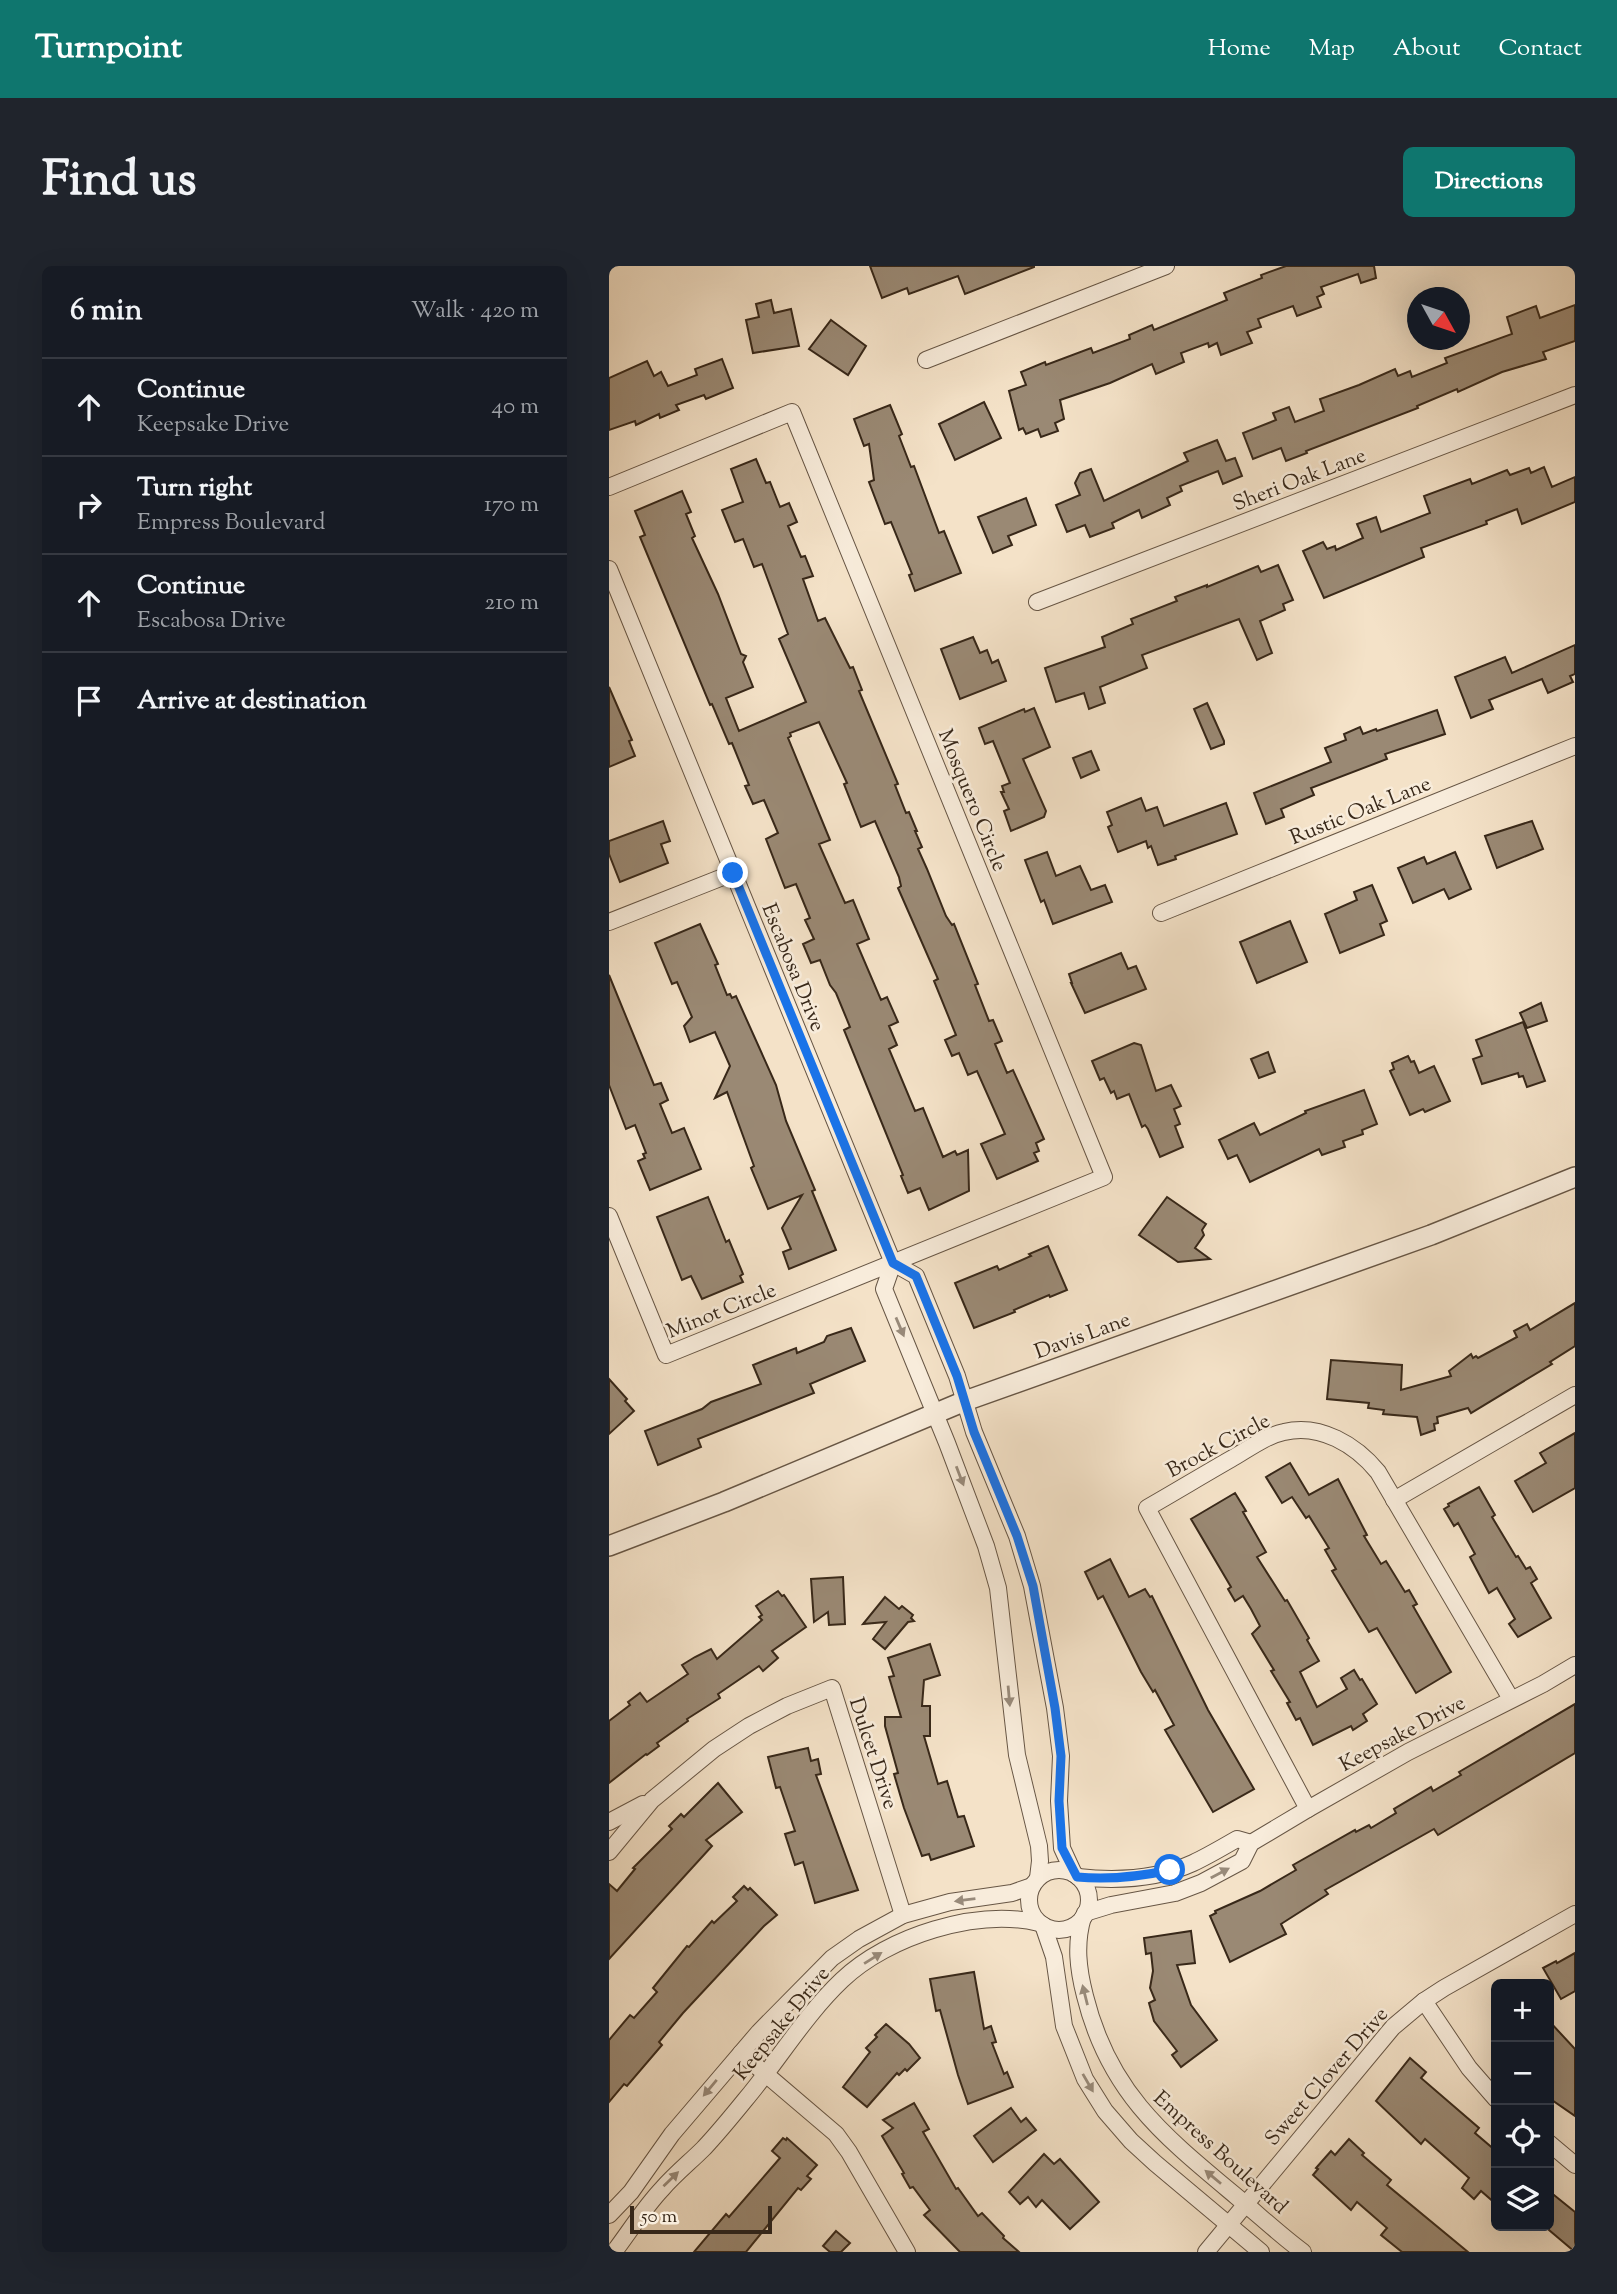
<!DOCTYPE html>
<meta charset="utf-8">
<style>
:root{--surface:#171b24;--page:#20242c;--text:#f1f3f6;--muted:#9ea1a6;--line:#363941;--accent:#0f766e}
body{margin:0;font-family:"Sorts Mill Goudy",serif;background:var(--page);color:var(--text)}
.controls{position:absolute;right:21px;bottom:21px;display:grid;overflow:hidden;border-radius:10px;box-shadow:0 7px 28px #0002}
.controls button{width:63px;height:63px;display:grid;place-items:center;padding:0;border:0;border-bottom:2px solid var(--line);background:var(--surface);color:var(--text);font:35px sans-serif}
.compass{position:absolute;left:798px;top:21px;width:63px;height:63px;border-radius:50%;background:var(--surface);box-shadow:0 7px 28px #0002;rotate:130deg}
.scale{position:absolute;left:21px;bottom:18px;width:142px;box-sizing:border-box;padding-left:7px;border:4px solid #382819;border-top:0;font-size:19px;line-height:24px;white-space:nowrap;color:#382819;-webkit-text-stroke:5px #f8ecdb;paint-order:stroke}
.stop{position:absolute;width:21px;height:21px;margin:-16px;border:5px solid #1a73e8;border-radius:50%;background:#fff}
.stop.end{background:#1a73e8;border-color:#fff;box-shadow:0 2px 7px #0008}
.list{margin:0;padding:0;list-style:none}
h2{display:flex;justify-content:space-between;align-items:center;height:91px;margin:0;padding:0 28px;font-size:30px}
h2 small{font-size:23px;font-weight:400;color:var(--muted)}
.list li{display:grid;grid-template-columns:46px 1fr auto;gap:21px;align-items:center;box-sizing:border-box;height:98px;padding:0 28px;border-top:2px solid var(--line)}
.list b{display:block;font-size:26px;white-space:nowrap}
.list p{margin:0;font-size:23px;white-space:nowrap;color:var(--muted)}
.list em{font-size:23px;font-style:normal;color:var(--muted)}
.icon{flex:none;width:38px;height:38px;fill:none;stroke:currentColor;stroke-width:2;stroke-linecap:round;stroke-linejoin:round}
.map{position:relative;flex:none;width:966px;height:1986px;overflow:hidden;border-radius:10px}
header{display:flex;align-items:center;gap:42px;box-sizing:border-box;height:98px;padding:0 35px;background:var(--accent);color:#fff}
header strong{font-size:33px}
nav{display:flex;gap:38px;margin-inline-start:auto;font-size:24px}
.intro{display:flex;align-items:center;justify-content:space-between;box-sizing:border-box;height:168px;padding:0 42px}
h1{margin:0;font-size:49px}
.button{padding:18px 32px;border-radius:10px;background:var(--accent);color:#fff;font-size:24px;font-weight:700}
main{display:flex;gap:42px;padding:0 42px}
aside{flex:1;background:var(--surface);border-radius:10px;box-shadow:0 7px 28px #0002}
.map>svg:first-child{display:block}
.building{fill:#9a8974;stroke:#382819;stroke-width:2}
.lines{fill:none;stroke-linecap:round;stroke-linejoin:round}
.minor-casing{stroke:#675645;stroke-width:18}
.tertiary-casing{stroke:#675645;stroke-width:22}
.minor{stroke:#f8ecdb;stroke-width:16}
.tertiary{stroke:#f8ecdb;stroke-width:19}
.oneway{fill:#988a7a}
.route{stroke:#1a73e8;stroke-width:9}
.labels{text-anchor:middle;stroke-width:5;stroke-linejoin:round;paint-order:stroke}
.street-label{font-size:21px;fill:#382819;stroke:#f8ecdb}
</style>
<header>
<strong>Turnpoint</strong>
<nav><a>Home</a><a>Map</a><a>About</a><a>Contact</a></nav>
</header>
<div class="intro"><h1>Find us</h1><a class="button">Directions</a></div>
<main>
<aside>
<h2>6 min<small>Walk · 420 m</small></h2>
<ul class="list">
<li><svg class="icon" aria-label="ahead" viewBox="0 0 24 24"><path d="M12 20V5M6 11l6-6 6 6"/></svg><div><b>Continue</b><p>Keepsake Drive</p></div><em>40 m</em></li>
<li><svg class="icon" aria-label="right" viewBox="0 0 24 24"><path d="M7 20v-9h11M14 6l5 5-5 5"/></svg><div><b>Turn right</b><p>Empress Boulevard</p></div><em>170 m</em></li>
<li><svg class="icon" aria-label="ahead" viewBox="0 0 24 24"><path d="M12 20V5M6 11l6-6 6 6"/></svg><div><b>Continue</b><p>Escabosa Drive</p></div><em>210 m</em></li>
<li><svg class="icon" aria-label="arrive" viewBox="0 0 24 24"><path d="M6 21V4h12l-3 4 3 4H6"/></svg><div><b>Arrive at destination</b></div></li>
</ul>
</aside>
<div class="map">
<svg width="966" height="1986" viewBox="0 0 966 1986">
<rect width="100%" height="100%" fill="#f4e2c8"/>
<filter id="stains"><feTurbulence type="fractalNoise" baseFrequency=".00286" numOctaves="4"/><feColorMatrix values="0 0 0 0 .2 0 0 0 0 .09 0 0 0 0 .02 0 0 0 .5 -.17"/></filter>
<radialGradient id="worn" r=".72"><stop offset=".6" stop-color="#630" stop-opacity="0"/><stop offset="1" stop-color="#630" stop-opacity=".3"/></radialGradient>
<g class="building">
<path d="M261 0H425V1L356 28 349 10 300 28 298 22 273 32Z"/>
<path d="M677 0H765L767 12 752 17 749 8 712 21 715 28 708 31 712 41 688 50 684 40 649 53 652 61 638 66 643 77 612 89 608 77 600 81 599 77 572 87 575 96 547 108 543 98 501 117 451 134 455 153 446 157 449 165 432 171 429 163 417 168 414 162 410 164 400 125 417 119 412 106 436 96 437 99 482 82 484 87 521 73 520 69 543 59 545 64 618 34 615 27 653 12 652 9Z"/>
<path d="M162 34 165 47 182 43 190 80 144 87 137 54 150 51 147 38Z"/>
<path d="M966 39V75L934 86 937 93 893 106 849 126 848 123 808 140 809 142 697 185 698 187 677 195 672 182 644 193 634 167 667 154 664 147 680 141 686 156 715 145 711 133 750 119 786 103 789 110 801 105 803 111 838 97 836 92 903 68 898 51 927 40 931 52Z"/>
<path d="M222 54 257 80 239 109 200 83Z"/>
<path d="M113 93 124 122 97 133 95 129 67 139 70 144 51 152 50 148 27 159 26 155 0 164V112L38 95 45 110 52 106 59 120 88 109 86 103Z"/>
<path d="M375 136 392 172 346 194 330 158Z"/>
<path d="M281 139 293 168 290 170 302 201 305 200 330 267 335 265 352 307 306 325 300 309 303 308 282 256 276 258 260 216 265 214 260 178 255 180 245 153Z"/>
<path d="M608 174 617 195 626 192 633 210 614 218 609 205 571 220 573 225 558 232 561 239 533 252 530 244 503 257 505 262 481 271 476 259 458 266 447 239 471 229 466 217 471 207 482 203 495 235 579 195 575 187Z"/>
<path d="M147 193 157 217 161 216 171 241 180 237 188 256 179 260 192 291 196 290 204 310 194 313 209 355 216 352 241 402 244 401 253 424 250 425 289 518 286 519 297 547 300 546 308 565H306L313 581 309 583 318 603 337 650 343 659 345 658 369 718 366 719 380 755 384 754 393 775 386 778 398 807 404 804 435 873 427 877 430 885 425 887 429 895 388 913 372 878 396 868 368 805 359 809 350 787 343 790 336 774 347 769 325 715 329 713 289 622 292 620 290 611 266 555 252 561 235 518 238 517 210 456 181 467 182 470 179 472 221 574 210 578 236 637 244 634 260 673 248 678 272 734 278 731 289 756 280 760 288 779 280 783 306 845 314 842 334 891 346 885 348 889 359 884 360 925 320 944 311 922 299 927 292 910 294 909 235 764 241 761 227 727 221 719 211 694 202 697 194 678 205 673 196 654 201 652 187 618 176 622 157 573 169 567 155 534 144 538 136 520 140 519 123 477 120 478 103 438 101 439 31 271 36 269 26 245 73 225 82 246 77 248 86 270 83 272 109 328 132 388 137 390 134 396 144 421 117 432 130 465 197 436 170 373 179 368 153 298 145 301 134 273 126 276 113 244 134 236 122 203Z"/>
<path d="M935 201 943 221 966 211V236L913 258 908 243 877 255 878 258 812 282 815 291 715 332 694 285 714 276 718 283 726 280 727 284 754 272 748 258 767 251 772 266 821 247 815 230 861 213 863 218 898 204 901 209 920 202 922 207Z"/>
<path d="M417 232 427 259 399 270 403 279 384 287 369 251Z"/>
<path d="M669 299 684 334 674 338 676 344 651 355 663 387 648 394 630 353 533 389 538 402 491 421 496 437 480 443 475 427 447 436 436 402 496 381 493 371 524 358 522 353 568 335 566 331 598 319V321L649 300 652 306Z"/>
<path d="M364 371 371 387 378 384 383 397 389 394 397 415 351 433 332 383Z"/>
<path d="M966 379V408L961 410 964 416 939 427 933 413 880 434 884 443 862 452 846 411 896 391 903 407Z"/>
<path d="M0 421 23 474 20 475 26 490 0 501Z"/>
<path d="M598 437 615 475V478L602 483 585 443Z"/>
<path d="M425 442 441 481 414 493 437 545 435 551 402 565 395 545 400 543 392 526H395L393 520 401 517 384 475 376 478 370 462 415 443 416 446Z"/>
<path d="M828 444 836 468 776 488 778 493 702 522 705 529 672 543 675 551 657 558 645 527 722 496 716 482 737 474 735 468 751 461 754 468 767 463 768 465Z"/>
<path d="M482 485 490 504 472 512 464 492Z"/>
<path d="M532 532 537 545 548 541 555 560 617 537 628 568 566 590 567 593 549 599 542 580 539 582 537 575 509 586 499 561 503 559 498 546Z"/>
<path d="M54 555 61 575 52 578 59 597 11 616 0 588V575Z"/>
<path d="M923 555 934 583 888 602 876 570Z"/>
<path d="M438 586 447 610 471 600 482 624 496 619 503 636 444 658 435 634 432 636 416 594Z"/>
<path d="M846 586 862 623 840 633 835 623 804 637 789 602 815 591 818 598Z"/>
<path d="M763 619 778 655 771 658 775 669 731 687 716 648 748 634 745 626Z"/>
<path d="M681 655 698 696 648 717 631 676Z"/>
<path d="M91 658 109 698 106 699 118 729 121 728 123 732 127 730 167 819 177 855 206 924 203 925 227 984 180 1003 174 986 182 983 173 962 193 929 159 943 142 902 145 900 118 826 106 832 121 800 106 766 81 776 75 760 83 751 68 716 63 718 46 677Z"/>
<path d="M512 687 519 703 527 700 537 723 476 747 462 717H463L460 708Z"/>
<path d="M0 709 45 819 52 817 59 834 51 838 63 867 75 862 92 903 41 924 29 895 36 892 34 888 37 887 26 859 17 863 0 819Z"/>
<path d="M932 737 938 755 918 762 911 747Z"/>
<path d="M914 756 936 815 918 821 914 810 910 811 909 807 873 818 864 793 873 790 867 774Z"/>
<path d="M525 777 532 779 547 825 562 819 572 840 565 843 571 858 566 860 574 881 551 891 539 863 536 859 533 861 520 828 508 833 505 825 502 827 495 812 491 814 483 795Z"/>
<path d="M659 786 666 806 650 812 642 793Z"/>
<path d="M799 790 802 796 805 795 810 807 825 800 841 835 816 846 814 843 801 849 781 805 785 803 783 797Z"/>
<path d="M755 824 768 858 753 864 754 868 734 875 736 881 713 889 710 883 641 916 628 889 619 893 610 874 645 857 651 869 697 847 696 845Z"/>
<path d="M99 931 117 976 120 974 134 1008 131 1010 134 1016 93 1033 82 1010 73 1014 48 951Z"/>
<path d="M558 931 597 958 593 964 595 969 586 982 601 993 569 996 530 969Z"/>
<path d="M439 980 458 1024 441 1031 440 1029 405 1044 406 1046 365 1062 346 1017 388 1000 390 1004 422 990 420 988Z"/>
<path d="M966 1037V1080L941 1096 943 1098 862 1147 859 1142 828 1151 829 1157 825 1158 826 1164 812 1169 808 1151 774 1148 775 1144 759 1142 760 1137 718 1133 722 1094 793 1099 792 1124 842 1110 840 1105 862 1088 864 1092 867 1090 869 1092 908 1071 905 1065 918 1058 921 1064Z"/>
<path d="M242 1062 256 1095 201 1118 205 1127 89 1173 92 1181 49 1199 36 1165 93 1143 102 1136 152 1118 144 1099 187 1082 188 1087 215 1076 218 1070Z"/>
<path d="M0 1113 18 1133 16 1135 25 1145 0 1168Z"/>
<path d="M966 1167V1222L924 1246 906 1215 937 1197 931 1187Z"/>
<path d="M681 1197 700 1229 729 1213 758 1269 755 1270 772 1298 777 1295 796 1326 800 1324 808 1338 804 1340 842 1406 807 1427 768 1362 760 1366 723 1305 727 1303 716 1284 720 1282 700 1250 697 1252 683 1231 673 1237 657 1211Z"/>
<path d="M870 1221 886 1249 883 1251 907 1291 909 1290 917 1303 921 1301 928 1313 922 1317 942 1352 909 1371 900 1358 906 1353 888 1322 880 1327 861 1291 866 1288 849 1257 845 1260 835 1243 840 1240 839 1238Z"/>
<path d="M626 1227 637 1245 634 1246 657 1286 648 1291 676 1335 678 1334 700 1372 698 1374 710 1395 691 1406 708 1441 738 1423 732 1412 745 1404 751 1414 753 1413 768 1438 754 1448 758 1455 744 1464 742 1460 704 1479 691 1452 687 1454 678 1437 681 1436 662 1405 665 1404 643 1368 651 1360 642 1343 634 1330 626 1335 619 1323 622 1321 582 1253Z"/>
<path d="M501 1293 520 1331 536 1323 541 1331 543 1330 599 1444 645 1523 604 1546 556 1464 565 1459 546 1424 544 1426 532 1406 494 1330 489 1333 476 1306Z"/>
<path d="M234 1311 236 1358 220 1359 219 1346 205 1356 202 1313Z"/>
<path d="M169 1325 173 1330 175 1329 197 1361 163 1385 169 1392 154 1405 150 1400 109 1428 111 1432 78 1453 79 1455 48 1477 50 1480 38 1489 37 1488 0 1517V1455L21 1439 19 1436 31 1427 38 1436 79 1408 73 1399 86 1391 102 1383 108 1393 153 1354 150 1351 153 1349 147 1340Z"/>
<path d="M276 1331 290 1343 293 1340 304 1349 302 1352 305 1355 299 1356 276 1383 264 1373 277 1356 254 1358Z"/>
<path d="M321 1378 331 1409 315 1414 313 1440H321V1470H315L329 1518 338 1515 349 1551 355 1550 365 1580 322 1594 320 1588 313 1590 295 1542 285 1508 289 1507 276 1460V1451H292L280 1411 285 1410 279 1392Z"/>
<path d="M966 1438V1487L829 1569 825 1563 716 1624 719 1628 672 1658 677 1668 621 1696 601 1650 607 1647 606 1645 651 1625 687 1604 684 1599 746 1564 747 1566 760 1559 762 1562 787 1547 785 1543 822 1521 824 1525 852 1509 850 1506Z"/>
<path d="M199 1482 202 1495 209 1493 212 1508 207 1509 249 1624 206 1637 194 1596 186 1599 176 1568 186 1565 171 1521 167 1522 159 1491Z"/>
<path d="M109 1517 133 1546 97 1574 103 1580 0 1693V1618L8 1625 26 1603 24 1602 63 1563 60 1560 72 1548 75 1551Z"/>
<path d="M135 1620 139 1624 141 1622 168 1649 155 1660 74 1747 50 1776 53 1779 18 1820 15 1818 0 1836V1774L21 1749 25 1752 48 1726 44 1722 78 1680 80 1681 103 1655 105 1657 128 1635 124 1631Z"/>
<path d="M582 1665 586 1697 568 1699 582 1739 608 1774 572 1801 563 1789 568 1785 545 1755 540 1737 546 1734 541 1722 544 1705 542 1687 537 1688 535 1672Z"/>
<path d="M966 1687V1725L952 1733 934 1702 947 1695 948 1697Z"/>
<path d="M365 1706 375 1763 382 1760 387 1776 383 1777 395 1808 398 1806 404 1821 359 1838 349 1809 331 1744 327 1745 321 1713Z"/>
<path d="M940 1755 966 1783V1850L940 1832Z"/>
<path d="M277 1758 300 1778 311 1792 298 1805 296 1803 290 1809 288 1807 258 1841 234 1821 261 1786 257 1782 268 1771 266 1769Z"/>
<path d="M801 1792 817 1806 812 1812 870 1862 866 1867 887 1885V1938L872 1925 865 1933 853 1922 860 1912 816 1873 812 1878 767 1835Z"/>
<path d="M305 1837 320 1863 314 1866 347 1923 349 1922 369 1950 373 1947 395 1970 394 1972 410 1986H351L315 1949 321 1944 304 1921 301 1922 293 1908 295 1907 273 1870 284 1862 274 1854Z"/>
<path d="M402 1842 412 1856 417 1852 427 1864 384 1896 365 1870Z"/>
<path d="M174 1872 177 1874 178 1872 208 1899 198 1910 202 1913 192 1924 189 1922 137 1986H85L117 1948 120 1951 171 1892 163 1885Z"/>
<path d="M740 1873 755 1887 753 1889 782 1914 778 1919 859 1986H793L772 1969 778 1962 748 1936 742 1944 704 1909 709 1903 707 1902 722 1885 726 1889Z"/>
<path d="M435 1888 445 1898 451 1893 490 1936 461 1963 433 1934 427 1941 419 1931 411 1938 400 1926Z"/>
<path d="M940 1925 966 1946V1986L940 1964Z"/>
<path d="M227 1965 241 1977 232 1986H221L214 1980Z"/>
</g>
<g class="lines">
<g class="minor-casing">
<g id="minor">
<path d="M317 94 557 0"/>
<path d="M0 221 183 146 495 911 57 1089 0 950"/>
<path d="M0 303 284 997 307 1010 348 1110 365 1166 408 1270 423 1320 446 1442 452 1490 450 1535 453 1582 465 1608"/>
<path d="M428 336 966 129"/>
<path d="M552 647 966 480"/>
<path d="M0 656 124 607"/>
<path d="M284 997 275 1023 338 1177 377 1280 389 1322 408 1489 430 1580 431 1595 429 1612"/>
<path d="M785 1234 966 1129"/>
<path d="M699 1543 538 1242C566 1226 594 1209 622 1193 638 1184 656 1170 675 1166 711 1157 747 1179 769 1206L902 1433"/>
<path d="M0 1556 34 1538"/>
<path d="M0 1586 43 1534 105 1483 140 1460 178 1440 223 1422 294 1649"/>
<circle cx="450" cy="1634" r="30"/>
<path d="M469 1611C506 1615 549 1613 584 1597 599 1590 614 1581 628 1573L642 1577"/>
<path d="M476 1647 502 1639 566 1627 592 1617 633 1595 642 1577 699 1543 799 1486 934 1418 966 1399"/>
<path d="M474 1651C466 1678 469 1703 476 1730 500 1827 555 1870 628 1931 650 1949 671 1969 694 1986"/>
<path d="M434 1659 445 1691 455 1760 476 1813 496 1845 522 1875 546 1897 652 1986"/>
<path d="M815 1735 860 1802 887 1833"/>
<path d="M132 1787 227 1868 240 1886 298 1986"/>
<path d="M940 1877 966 1899"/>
<path d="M0 1949 22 1926 63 1868 150 1766 223 1692 250 1673 294 1649 341 1636 403 1627 423 1620"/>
<path d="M5 1986C21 1965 35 1942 53 1923 66 1908 81 1896 95 1882 109 1867 123 1850 136 1834 169 1795 196 1749 233 1714 279 1670 368 1642 430 1657"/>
<path d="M597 1986 784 1761 815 1735 835 1722 966 1648"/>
</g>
</g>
<g class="tertiary-casing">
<path id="tertiary" d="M0 1280 115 1236 356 1135 822 969 966 911"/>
</g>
<use href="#minor" class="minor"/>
<use href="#tertiary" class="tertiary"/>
</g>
<defs><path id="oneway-solid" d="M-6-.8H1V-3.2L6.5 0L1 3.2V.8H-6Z" transform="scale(1.75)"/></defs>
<g class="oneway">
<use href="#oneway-solid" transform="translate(291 1061) rotate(67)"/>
<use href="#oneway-solid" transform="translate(351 1210) rotate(69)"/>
<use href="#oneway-solid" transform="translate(400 1430) rotate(85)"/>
<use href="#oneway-solid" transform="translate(611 1607) rotate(-28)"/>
<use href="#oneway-solid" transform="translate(356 1634) rotate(173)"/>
<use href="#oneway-solid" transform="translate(264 1692) rotate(-32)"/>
<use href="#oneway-solid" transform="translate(476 1729) rotate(-104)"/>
<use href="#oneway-solid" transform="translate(479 1817) rotate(60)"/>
<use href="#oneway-solid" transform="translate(101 1822) rotate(130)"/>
<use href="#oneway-solid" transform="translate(604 1911) rotate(-140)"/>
<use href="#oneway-solid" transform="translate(62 1913) rotate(-44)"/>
</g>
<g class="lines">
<path class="route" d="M124 607 284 997 307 1010 348 1110 365 1166 408 1270 424 1320 446 1442 452 1490 450 1535 453 1582 468 1611C501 1614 529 1611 561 1604"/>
</g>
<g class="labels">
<g class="street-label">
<text transform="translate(690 213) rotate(-21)" y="7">Sheri Oak Lane</text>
<text transform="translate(364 534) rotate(68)" y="7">Mosquero Circle</text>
<text transform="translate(751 544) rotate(-22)" y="7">Rustic Oak Lane</text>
<text transform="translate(185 701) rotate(68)" y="7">Escabosa Drive</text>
<text transform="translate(112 1044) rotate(-22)" y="7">Minot Circle</text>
<text transform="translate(473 1069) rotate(-20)" y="7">Davis Lane</text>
<text transform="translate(609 1179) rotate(-28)" y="7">Brock Circle</text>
<text transform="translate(793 1467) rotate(-28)" y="7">Keepsake Drive</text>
<text transform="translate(265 1487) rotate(72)" y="7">Dulcet Drive</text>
<text transform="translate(172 1757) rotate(-51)" y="7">Keepsake Drive</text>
<text transform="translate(717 1810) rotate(-49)" y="7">Sweet Clover Drive</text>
<text transform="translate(612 1886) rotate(42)" y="7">Empress Boulevard</text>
</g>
</g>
<rect width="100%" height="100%" filter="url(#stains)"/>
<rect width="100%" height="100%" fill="url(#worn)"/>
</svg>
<div class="controls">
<button>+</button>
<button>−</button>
<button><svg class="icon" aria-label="locate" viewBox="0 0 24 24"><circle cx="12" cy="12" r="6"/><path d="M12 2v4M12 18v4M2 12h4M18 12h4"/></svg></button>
<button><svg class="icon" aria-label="layers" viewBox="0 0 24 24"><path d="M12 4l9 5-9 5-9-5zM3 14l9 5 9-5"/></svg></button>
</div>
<svg class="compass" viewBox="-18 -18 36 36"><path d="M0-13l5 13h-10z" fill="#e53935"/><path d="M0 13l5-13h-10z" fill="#9ea1a6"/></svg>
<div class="scale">50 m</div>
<div class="stop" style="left:561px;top:1604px"></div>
<div class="stop end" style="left:124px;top:607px"></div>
</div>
</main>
